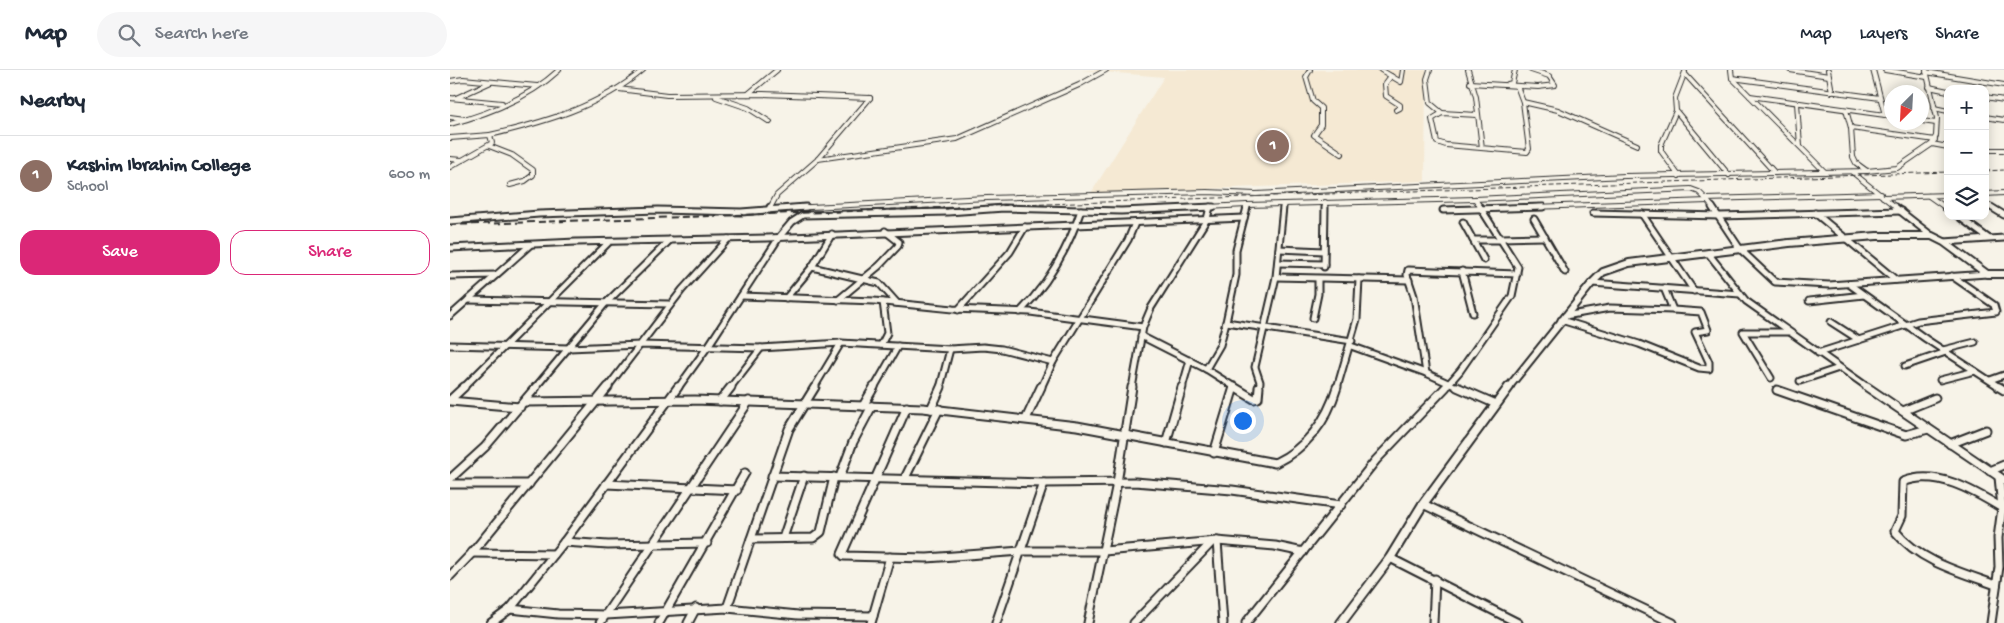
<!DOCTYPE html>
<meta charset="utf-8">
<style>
:root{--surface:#fff;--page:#f6f6f7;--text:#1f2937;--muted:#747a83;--line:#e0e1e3;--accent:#db2777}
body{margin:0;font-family:"Gochi Hand",sans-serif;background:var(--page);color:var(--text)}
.controls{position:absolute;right:15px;top:15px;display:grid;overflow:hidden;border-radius:10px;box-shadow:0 2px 12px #0003}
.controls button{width:45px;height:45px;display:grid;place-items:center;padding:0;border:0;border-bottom:1px solid var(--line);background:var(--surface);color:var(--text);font:25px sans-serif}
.compass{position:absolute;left:1434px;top:15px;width:45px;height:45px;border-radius:50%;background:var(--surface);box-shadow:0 2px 12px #0003;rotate:204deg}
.you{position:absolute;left:792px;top:350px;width:18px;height:18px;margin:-12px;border:4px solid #fff;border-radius:50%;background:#1a73e8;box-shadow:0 0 0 8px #1a73e833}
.badge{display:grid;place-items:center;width:32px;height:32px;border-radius:50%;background:var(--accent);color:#fff;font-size:16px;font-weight:700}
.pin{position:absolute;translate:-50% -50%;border:2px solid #fff;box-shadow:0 1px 5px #0006}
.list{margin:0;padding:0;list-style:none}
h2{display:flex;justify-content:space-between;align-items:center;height:65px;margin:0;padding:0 20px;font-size:21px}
h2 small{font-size:16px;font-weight:400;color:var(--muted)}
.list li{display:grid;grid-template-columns:32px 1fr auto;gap:15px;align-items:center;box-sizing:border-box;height:80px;padding:0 20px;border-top:1px solid var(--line)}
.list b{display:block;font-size:19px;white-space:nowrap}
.list p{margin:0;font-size:16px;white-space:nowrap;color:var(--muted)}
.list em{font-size:16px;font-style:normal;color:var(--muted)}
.actions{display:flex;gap:10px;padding:15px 20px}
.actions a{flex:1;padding:11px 0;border:1px solid var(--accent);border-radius:15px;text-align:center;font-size:18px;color:var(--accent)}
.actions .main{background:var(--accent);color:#fff}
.icon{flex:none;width:28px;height:28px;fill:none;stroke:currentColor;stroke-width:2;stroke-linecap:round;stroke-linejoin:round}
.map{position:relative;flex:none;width:1554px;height:553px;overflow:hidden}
header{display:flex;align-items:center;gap:30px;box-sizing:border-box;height:70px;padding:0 25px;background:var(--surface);border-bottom:1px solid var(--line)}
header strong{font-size:24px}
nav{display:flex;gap:28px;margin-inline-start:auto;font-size:18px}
.search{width:350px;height:45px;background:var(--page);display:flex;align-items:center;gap:12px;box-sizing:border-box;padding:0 18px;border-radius:28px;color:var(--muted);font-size:19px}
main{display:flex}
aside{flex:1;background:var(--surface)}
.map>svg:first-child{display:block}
.built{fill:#f5e9d3}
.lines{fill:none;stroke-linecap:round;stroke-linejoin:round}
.minor-far2-casing{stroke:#2b2b2b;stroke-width:6}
.minor-far1-casing{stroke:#2b2b2b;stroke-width:9}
.minor-casing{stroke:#2b2b2b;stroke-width:11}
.tertiary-far1-casing{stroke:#2b2b2b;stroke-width:10}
.tertiary-casing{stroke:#2b2b2b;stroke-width:12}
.minor-far2{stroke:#f7f3e8;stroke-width:4}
.minor-far1{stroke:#f7f3e8;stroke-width:5}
.minor{stroke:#f7f3e8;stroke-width:7}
.tertiary-far1{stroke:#f7f3e8;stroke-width:6}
.tertiary{stroke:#f7f3e8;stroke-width:8}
.rail-far1{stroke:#2b2b2b;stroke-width:1;stroke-dasharray:5 2.5;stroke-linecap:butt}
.rail{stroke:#2b2b2b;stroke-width:2;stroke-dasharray:7 4;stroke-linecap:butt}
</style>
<header>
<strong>Map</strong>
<div class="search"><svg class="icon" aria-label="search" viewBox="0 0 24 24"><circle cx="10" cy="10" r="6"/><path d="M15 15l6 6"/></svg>Search here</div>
<nav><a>Map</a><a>Layers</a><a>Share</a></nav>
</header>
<main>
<aside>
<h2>Nearby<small></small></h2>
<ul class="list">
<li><span class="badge" style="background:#8d6e63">1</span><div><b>Kashim Ibrahim College</b><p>School</p></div><em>600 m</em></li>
</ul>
<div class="actions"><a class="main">Save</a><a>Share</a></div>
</aside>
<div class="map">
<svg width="1554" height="553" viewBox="0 0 1554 553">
<rect width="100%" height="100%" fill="#f7f3e8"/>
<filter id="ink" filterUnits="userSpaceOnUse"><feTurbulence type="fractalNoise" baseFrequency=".02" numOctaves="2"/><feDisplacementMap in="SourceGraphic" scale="10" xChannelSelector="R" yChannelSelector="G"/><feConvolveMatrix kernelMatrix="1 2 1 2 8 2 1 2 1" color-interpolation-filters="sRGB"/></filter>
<g filter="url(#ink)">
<path class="built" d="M631 0H976L975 111 641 123 714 7Z"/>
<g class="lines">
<g class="minor-far2-casing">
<g id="minor-far2">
<path d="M860 0 856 7 863 31 871 38V55L864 65 892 84"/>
<path d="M931 0 951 12 953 0"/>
<path d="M980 0 977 9 980 33 992 43"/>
<path d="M1018 0 1026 27 1032 78"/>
<path d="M1281 0 1282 8 1375 102"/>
<path d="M1340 0 1379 6"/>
<path d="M1378 0 1382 22"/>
<path d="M1423 0 1435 45"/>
<path d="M1435 0 1477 7"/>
<path d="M1476 2 1554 15"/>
<path d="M1235 4 1325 103"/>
<path d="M941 6 935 14 936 26 950 35V38L946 40"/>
<path d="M1282 8 1430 28"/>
<path d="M0 11 13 9 87 16"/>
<path d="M1020 13 1088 17 1105 15 1099 6 1081 0"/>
<path d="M1058 14 1062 13 1065 0"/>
<path d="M1479 17 1498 21"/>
<path d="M169 19 217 25 313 24 420 28"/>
<path d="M298 24 327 0"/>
<path d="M1300 26 1442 46"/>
<path d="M266 27 298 38 320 52"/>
<path d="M1535 27 1554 30"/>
<path d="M0 28 52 33"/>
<path d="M6 28 41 12"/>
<path d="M1073 32 1108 40 1187 75"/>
<path d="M1347 33 1350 76"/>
<path d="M1484 38 1498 41"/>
<path d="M1396 40 1401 58 1403 87 1406 93 1417 101"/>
<path d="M1226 41 1279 105"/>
<path d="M1027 45 992 43 982 49 987 72 996 75 1077 82 1079 79 1073 32 1067 16"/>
<path d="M0 47 15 49"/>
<path d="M1535 47 1554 50"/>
<path d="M1472 51 1486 53"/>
<path d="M0 54C38 44 80 27 109 0"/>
<path d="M1401 58 1485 70"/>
<path d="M40 65C95 52 149 37 193 0"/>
<path d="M0 68 40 65 42 73 0 97"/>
<path d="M1482 74 1498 77"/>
<path d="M39 76 62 85 83 100V105L75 111 60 115"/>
<path d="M1535 80H1554"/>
<path d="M0 89 12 90"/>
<path d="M368 89 507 69 629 15 656 0"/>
<path d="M1402 102 1447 138"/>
<path d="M1229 106 1211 81V75L1226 41 1225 28 1235 2"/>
<path d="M1535 124 1554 123"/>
<path d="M1479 126 1496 138"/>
<path d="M1433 127 1498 125"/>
<path d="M1025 129 1031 138"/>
<path d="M1535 133 1543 138"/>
<path d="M320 138 327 125 367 90 420 28"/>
<path d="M341 138 537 128 757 122 806 124 1175 106 1417 101 1447 98 1482 74 1486 66 1487 48 1476 0"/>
<path d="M737 138 797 135"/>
<path d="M796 138 797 135 1025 129 1241 119 1249 122 1256 129"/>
<path d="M833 138V134"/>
<path d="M875 138V132"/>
<path d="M1056 138 1258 131"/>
<path d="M1263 138 1256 129 1431 124"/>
</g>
</g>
<g class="minor-far1-casing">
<g id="minor-far1">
<path d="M1262 137 1290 179 1325 212 1379 215 1537 204"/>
<path d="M1445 137 1482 166"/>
<path d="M1495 137 1498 139"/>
<path d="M1541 137 1554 145"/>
<path d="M319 140 320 137"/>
<path d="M993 140 1093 137"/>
<path d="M1143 143 1270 146 1451 141"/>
<path d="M1365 143 1446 210"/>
<path d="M1192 144 1244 221"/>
<path d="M1508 146 1538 168"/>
<path d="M1084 149 1115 202"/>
<path d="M0 151 89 144 208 140 291 142 356 137"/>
<path d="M1013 152 1023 170H1052"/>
<path d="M1051 168 1095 167"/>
<path d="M1023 170 1034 190"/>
<path d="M1494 172 1554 168"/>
<path d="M0 178 126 172 317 168 794 148"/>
<path d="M829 179 874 181"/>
<path d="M1258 183 1296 231 1419 318"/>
<path d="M828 193 874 194"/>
<path d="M362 197 429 213 447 233"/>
<path d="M874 197 875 137"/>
<path d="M1012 201 1023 243"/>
<path d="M0 206 46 205"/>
<path d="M826 207 959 210"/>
<path d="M1142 213 1290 224"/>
<path d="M1399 214 1476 269 1551 318"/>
<path d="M291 226 424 231 503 239 580 242 693 257"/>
<path d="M336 228 362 197 382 164"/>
<path d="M18 230 219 234"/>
<path d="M388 230 429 196 448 176 449 172 435 161"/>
<path d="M1359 231 1414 225"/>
<path d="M508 240 560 182 575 157"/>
<path d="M570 242C599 213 618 179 631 140"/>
<path d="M0 246 80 175"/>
<path d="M1115 246 1160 238 1223 240 1214 218"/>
<path d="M863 248 868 224V209"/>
<path d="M1111 250 1189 274 1249 298 1259 299V292L1245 262 1258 260 1251 242 1223 240"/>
<path d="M776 252 902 271"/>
<path d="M1381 252 1409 270"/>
<path d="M691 266 756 299 786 318"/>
<path d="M0 275 119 278 190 275 311 278 391 273 500 279 533 277 552 279 603 292"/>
<path d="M431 275 437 263 433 232"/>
<path d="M901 276 976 303 1009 318"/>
<path d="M1493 280 1525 272"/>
<path d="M1368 283 1468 251 1546 242 1544 235 1502 206"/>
<path d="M1455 296 1496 282"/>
<path d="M756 299 770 275 776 252 786 205V180L797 137"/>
<path d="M976 303 964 226 957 205 958 200 1067 204"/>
<path d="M1321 308 1293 262H1338"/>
<path d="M1490 310 1525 301"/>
<path d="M1540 310 1554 305"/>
<path d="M1350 311 1389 298"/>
<path d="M13 318 159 172"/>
<path d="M85 318 155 234 220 170"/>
<path d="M157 318 232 220 278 169"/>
<path d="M228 318 259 275 330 166 342 152 353 145 498 142 554 138 671 141 763 137"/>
<path d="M280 318 311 278"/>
<path d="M364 318 391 273"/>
<path d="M424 318 448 276"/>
<path d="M490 318 500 279"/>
<path d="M591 318 603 292 678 170 685 153"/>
<path d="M682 318 693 257 701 238 757 149 760 137"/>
<path d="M732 318 740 290"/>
<path d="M809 318 810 312 805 297 826 207 833 137"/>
<path d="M887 318 907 249 909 209"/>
<path d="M995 318 1010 301 1062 226 1068 197 1030 137"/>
</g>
</g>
<g class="minor-casing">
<g id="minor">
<path d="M784 317 804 329 808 328 809 317"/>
<path d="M1007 317 1046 334"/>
<path d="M1417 317 1554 410"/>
<path d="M1549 317 1554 320"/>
<path d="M1327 320 1456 365 1478 359"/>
<path d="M0 330 14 317"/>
<path d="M0 331 70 337"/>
<path d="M270 331 281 317"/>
<path d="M75 332 245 330 473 338 627 356 825 393C858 377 877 351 887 317"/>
<path d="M413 336 424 317"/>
<path d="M457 337 392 484 394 486 477 488 571 481H654L767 471 825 476 853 482"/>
<path d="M481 339 491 317"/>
<path d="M1453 341 1485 328"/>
<path d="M576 349 591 317"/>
<path d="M716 373 732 317"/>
<path d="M1500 374 1536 360"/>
<path d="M764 383 784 317"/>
<path d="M1540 401 1554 395"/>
<path d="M322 406 594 413 685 412 782 420 891 435"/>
<path d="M390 407 403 372 422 336"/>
<path d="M455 408 489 339"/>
<path d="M0 409 35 377 86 317"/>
<path d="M0 414H79"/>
<path d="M156 414 287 420"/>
<path d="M973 434 1223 553"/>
<path d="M333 468 354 406"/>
<path d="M301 469 363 468 371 462 384 407"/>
<path d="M767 471 773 553"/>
<path d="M114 472 158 475 257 473"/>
<path d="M22 483 104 484"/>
<path d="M940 488 1068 553"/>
<path d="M0 506 22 483 158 317"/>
<path d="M1546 515C1510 502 1470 492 1445 461L1452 446 1453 412C1486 398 1524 421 1552 438"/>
<path d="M277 538 339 359 365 317"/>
<path d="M60 539 108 544 156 545 277 538 348 545 423 546"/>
<path d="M41 553 60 539 114 472 228 317"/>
<path d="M150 553 299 331"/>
<path d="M209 553 295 403"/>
<path d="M238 553 246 538"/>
<path d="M421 553 440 487"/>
<path d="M546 553 594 413"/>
<path d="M638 553 667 413 682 317"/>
<path d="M684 553 762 472"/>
<path d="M796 553 926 390 996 317"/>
<path d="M983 553 985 509"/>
<path d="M1541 553 1549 497 1548 468 1552 438 1549 407"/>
</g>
</g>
<g class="tertiary-far1-casing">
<path id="tertiary-far1" d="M1058 318 1142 213 1153 202 1179 193 1339 173 1427 166H1482L1494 172 1537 204H1554"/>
</g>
<g class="tertiary-casing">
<path id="tertiary" d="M891 553 940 488 973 434 1059 317"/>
</g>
<use href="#minor-far2" class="minor-far2"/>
<use href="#minor-far1" class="minor-far1"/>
<use href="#minor" class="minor"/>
<use href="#tertiary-far1" class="tertiary-far1"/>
<use href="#tertiary" class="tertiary"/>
<g class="rail-far1">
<path d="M1535 101 1554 100"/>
<path d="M485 138 1498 102"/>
</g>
<path class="rail" d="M0 155 520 137"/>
</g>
</g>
</svg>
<div class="controls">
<button>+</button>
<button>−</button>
<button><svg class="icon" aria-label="layers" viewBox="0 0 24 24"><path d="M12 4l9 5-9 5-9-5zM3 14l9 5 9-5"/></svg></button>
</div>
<svg class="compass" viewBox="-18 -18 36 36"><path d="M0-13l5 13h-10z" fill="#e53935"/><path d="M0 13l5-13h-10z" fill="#747a83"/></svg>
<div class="you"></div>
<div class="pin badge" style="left:823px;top:76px;background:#8d6e63">1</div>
</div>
</main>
